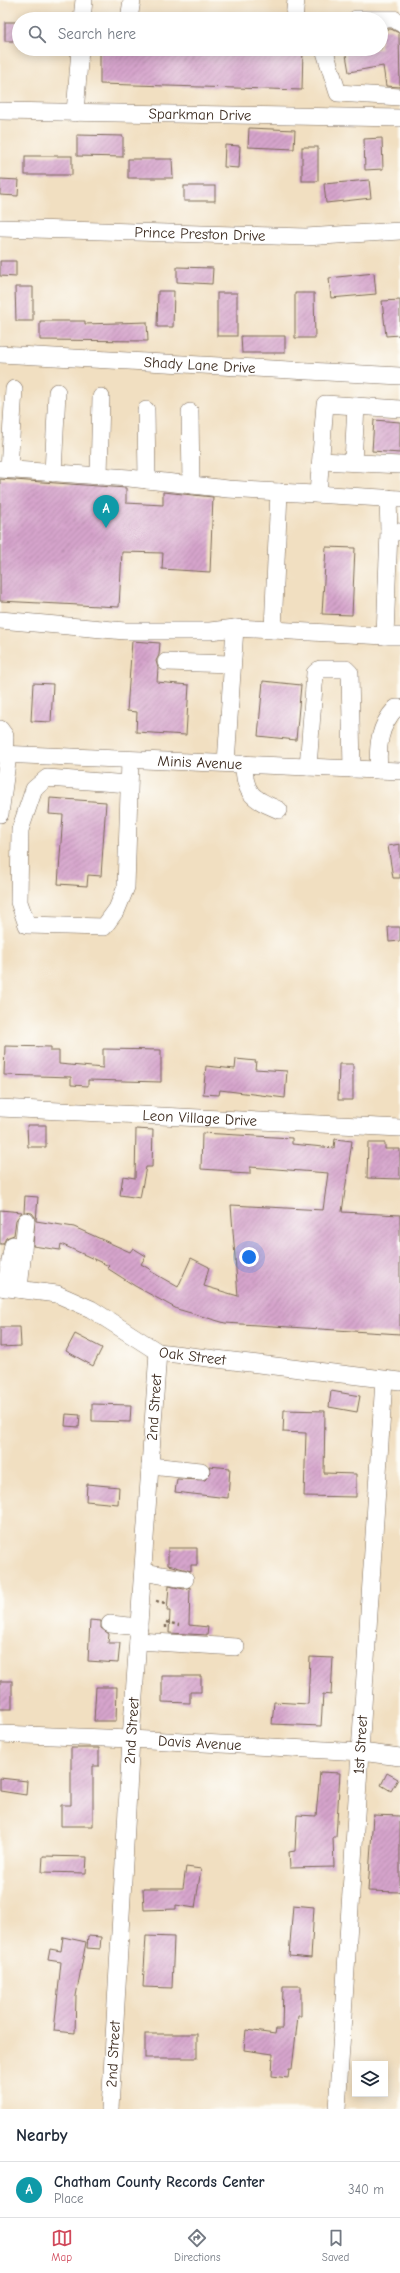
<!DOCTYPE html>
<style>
:root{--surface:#fff;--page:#f6f6f7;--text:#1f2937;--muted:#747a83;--line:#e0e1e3;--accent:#d1495b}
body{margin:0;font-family:"Comic Neue",sans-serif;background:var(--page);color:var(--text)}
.controls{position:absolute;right:12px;bottom:12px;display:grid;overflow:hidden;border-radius:0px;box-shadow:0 2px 10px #0003}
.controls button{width:36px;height:36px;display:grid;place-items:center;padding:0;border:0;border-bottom:1px solid var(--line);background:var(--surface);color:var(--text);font:20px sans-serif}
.you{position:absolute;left:249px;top:1257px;width:14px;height:14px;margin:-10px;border:3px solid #fff;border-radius:50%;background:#1a73e8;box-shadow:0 0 0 6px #1a73e833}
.badge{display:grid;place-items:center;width:26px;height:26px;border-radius:50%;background:var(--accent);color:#fff;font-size:13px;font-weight:700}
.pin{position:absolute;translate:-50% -33px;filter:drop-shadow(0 1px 2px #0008)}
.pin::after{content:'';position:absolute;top:21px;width:14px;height:12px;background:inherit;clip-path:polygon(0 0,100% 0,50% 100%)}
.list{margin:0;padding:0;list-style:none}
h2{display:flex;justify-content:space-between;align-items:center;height:52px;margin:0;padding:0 16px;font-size:17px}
h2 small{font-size:13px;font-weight:400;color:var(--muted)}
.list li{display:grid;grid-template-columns:26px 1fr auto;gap:12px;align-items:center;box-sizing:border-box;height:56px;padding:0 16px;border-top:1px solid var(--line)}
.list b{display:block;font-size:15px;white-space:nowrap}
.list p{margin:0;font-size:13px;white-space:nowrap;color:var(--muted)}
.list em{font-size:13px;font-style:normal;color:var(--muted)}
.icon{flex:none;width:22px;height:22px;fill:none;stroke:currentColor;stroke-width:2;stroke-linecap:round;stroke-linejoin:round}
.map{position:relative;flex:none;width:400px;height:2109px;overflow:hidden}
.search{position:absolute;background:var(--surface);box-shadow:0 2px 10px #0003;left:12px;right:12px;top:12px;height:44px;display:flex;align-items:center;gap:10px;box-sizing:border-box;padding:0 14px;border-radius:22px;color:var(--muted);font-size:15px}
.sheet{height:108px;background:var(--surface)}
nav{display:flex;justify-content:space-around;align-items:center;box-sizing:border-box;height:56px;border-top:1px solid var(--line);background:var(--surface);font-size:11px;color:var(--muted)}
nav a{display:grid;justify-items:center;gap:2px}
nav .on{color:var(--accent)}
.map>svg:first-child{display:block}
.building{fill:url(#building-hatch)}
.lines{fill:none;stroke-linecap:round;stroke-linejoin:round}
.minor-casing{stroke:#7b6957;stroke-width:18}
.path{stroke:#7b6957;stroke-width:2.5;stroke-dasharray:3 3;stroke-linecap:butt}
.minor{stroke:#fff;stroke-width:17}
.labels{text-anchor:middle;stroke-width:3;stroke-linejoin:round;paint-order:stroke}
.street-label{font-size:15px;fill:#3b2a1e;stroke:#fdfcf7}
</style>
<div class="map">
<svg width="400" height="2109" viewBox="0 0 400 2109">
<defs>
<pattern id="building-hatch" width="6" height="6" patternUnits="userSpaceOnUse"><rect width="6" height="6" fill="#d6a4cc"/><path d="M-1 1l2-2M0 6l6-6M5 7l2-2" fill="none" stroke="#af86a5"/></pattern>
</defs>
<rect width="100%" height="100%" fill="#fdfcf7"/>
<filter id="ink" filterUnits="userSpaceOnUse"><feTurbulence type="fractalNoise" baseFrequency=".025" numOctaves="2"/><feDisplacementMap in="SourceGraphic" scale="8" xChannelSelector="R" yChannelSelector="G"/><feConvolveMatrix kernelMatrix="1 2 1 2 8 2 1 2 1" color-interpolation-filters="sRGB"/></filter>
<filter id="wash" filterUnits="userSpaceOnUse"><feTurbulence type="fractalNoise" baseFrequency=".012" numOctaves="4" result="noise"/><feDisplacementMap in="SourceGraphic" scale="16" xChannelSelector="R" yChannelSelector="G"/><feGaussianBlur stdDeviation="0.9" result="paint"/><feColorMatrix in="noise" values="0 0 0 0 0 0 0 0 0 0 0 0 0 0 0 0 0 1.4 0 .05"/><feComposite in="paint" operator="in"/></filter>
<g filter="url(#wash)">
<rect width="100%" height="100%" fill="#f1dfc1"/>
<g id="blocks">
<g class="building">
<rect x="5" y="22" width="14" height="19"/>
<path d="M381 29H391L399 33 400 87 386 86 383 66 349 72 345 49H381Z"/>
<path d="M100 49H303L302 90 100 84Z"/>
<path d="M249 128 295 130 294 149 248 147Z"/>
<path d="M77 135 123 136V157L77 156Z"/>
<path d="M382 138 383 169 365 170 364 139Z"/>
<path d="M225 145 240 146 239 168 224 167Z"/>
<rect x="302" y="147" width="16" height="34"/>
<rect x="25" y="156" width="47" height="19"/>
<path d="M128 159H172L173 178H128Z"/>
<path d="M0 179 19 180 18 196 0 195Z"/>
<path d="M369 180 371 198 326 203 324 184Z"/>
<rect x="184" y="186" width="31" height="15"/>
<path d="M0 261H16V277L0 276Z"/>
<path d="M177 267 213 268 212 284 177 282Z"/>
<path d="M374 273 376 294 331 298 329 278Z"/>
<path d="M15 287H33V321H16Z"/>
<path d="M158 291H174L173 327H157Z"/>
<rect x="217" y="293" width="20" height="43"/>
<path d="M295 293H314L315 338H295Z"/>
<path d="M400 300V335L386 336 382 301Z"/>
<path d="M40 321H85V324L147 322 148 341 40 340Z"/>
<path d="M241 336H285V353H242Z"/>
<path d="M374 420 400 422V453L372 451Z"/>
<path d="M0 479 126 488V503L163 505V492L213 497 210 572 162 569 163 553 122 552 119 607 0 601Z"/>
<path d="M326 547 355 548 352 615 322 614Z"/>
<path d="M132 641 160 643 159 655 156 661 158 668 157 682 189 685 186 735 136 732 137 712 127 711Z"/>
<path d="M263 681 301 685 296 740 258 736Z"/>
<path d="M33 683 53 684 51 722 31 721Z"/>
<path d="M50 798 106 802 101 876 88 875 87 886 58 884 63 815 49 814Z"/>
<path d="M400 844V878H393L388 846Z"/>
<path d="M388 927H400V941L389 942Z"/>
<path d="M5 1046 51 1047V1051H59V1064L103 1068V1049L161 1050V1082L88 1080V1086L71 1085V1077L4 1075Z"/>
<path d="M236 1059 256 1061 255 1069 287 1071 285 1098 220 1090 219 1095 203 1094 206 1066 235 1069Z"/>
<path d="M339 1064H353V1100H338Z"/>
<path d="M27 1125H46V1147H28Z"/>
<path d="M136 1129 153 1130 152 1167H146L140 1198 120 1195 123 1176 135 1178Z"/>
<path d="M202 1133 292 1138V1144L334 1148 335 1139 352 1141 342 1212 400 1215V1334L225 1323 177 1309 135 1286 107 1268 109 1266 61 1244 60 1250 33 1246 35 1217 32 1213 24 1212 25 1196 38 1197 36 1221 74 1227 130 1252 133 1248 146 1256 141 1264 151 1270 150 1271 178 1287 191 1258 209 1267 204 1286 238 1296 231 1205 323 1210 328 1173 250 1167V1174L230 1173 232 1171 201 1169Z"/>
<path d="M368 1143H385V1149H400V1179L367 1178Z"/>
<path d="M0 1210 22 1212 16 1220 14 1235 6 1238 3 1244H0Z"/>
<path d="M0 1327H20L21 1346 0 1347Z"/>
<path d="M75 1334 102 1348 93 1366 66 1351Z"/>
<path d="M331 1391 360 1396 357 1412 329 1407Z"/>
<path d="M92 1404 131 1405 130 1422 92 1421Z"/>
<path d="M284 1410 325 1411 324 1473 356 1474V1497L304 1496 306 1433 283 1432Z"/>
<path d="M66 1414 80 1415 79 1427 65 1426Z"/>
<path d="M209 1466 230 1468 228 1498 175 1492 177 1479 205 1480 211 1472Z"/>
<path d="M87 1484 119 1487 118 1504 86 1501Z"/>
<path d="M168 1548H197V1565H191V1571L168 1565Z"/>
<path d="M169 1586 184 1589 190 1587 189 1625 208 1627 207 1635 169 1633 170 1611H167Z"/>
<path d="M90 1620 101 1621V1628L109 1634 108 1643H120L118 1663 88 1661Z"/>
<path d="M310 1657 333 1658 331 1695 323 1694 321 1726 272 1724 274 1702 308 1704Z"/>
<path d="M162 1676H201V1692H190V1703L162 1702Z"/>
<rect x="0" y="1681" width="12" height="28"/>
<path d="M96 1687H117L116 1721H94Z"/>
<path d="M71 1748H99V1766H93V1826H61V1805H71Z"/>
<path d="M320 1772 340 1773 336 1837H333L334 1867 290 1868 289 1852 295 1851 297 1815 316 1816Z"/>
<path d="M387 1773 398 1779 391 1791 381 1785Z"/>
<path d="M0 1778 27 1781 26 1795 0 1791Z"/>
<path d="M373 1815 400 1816V1892L368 1891Z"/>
<path d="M43 1856 87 1857 86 1873 42 1872Z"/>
<path d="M186 1867 201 1869 195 1908 176 1905V1909L144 1910 143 1888H183Z"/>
<path d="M293 1905 314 1907 311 1958 289 1956Z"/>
<path d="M88 1936 101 1937 100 1949 87 1948Z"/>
<path d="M146 1936 174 1937 172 1988 143 1987Z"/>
<path d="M63 1937 86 1942 76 1996 75 2033 54 2031 61 1962 48 1960 50 1949 61 1951Z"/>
<path d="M283 1986H301V2016H298L292 2069H289L288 2078 272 2076 273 2054 244 2050 246 2030 275 2034 276 2029H282Z"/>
<rect x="145" y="2034" width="52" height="24"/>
</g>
</g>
</g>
<g filter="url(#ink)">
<use href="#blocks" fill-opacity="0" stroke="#7b6957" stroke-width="1"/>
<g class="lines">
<g class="minor-casing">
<g id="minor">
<path d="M82 19 84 0"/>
<path d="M129 19 132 0"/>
<path d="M294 19 296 0"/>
<path d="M356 19H394L400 23"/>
<path d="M324 49 338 93 400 97"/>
<path id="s1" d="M0 111 400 118"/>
<path d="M75 113 80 49"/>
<path id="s2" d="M0 228 306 237 400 231"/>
<path id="s3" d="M0 354 400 376"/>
<path d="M146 410 147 480"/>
<path d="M190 412 191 485"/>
<path d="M321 461 400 465"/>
<path d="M353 462 356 406 400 409"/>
<path d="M0 469 129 478 228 489 400 499"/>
<path d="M9 469 14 389"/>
<path d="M53 473 57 392"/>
<path d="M99 476 101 397"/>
<path d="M318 494 325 404 356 406"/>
<path d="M388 498 389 531"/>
<path d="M400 532 389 531 385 636H400"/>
<path d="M0 620 125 631H210L235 628 385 636"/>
<path d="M273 630 279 492"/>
<path d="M166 662 232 664"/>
<path d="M0 729 5 736 4 755"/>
<path id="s4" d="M0 754 400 771"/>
<path d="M226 763 235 628"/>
<path d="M244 764C244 794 253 799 279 810"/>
<path d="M308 767 315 673 320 669H346L350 673 352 769"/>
<path d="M379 770C377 746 379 726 396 708H400"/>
<path d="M129 784 47 778 34 789 20 830 19 902 27 925 104 927 117 909 126 887 130 760"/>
<path d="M0 814 8 755"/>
<path id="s5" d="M0 1108 400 1128"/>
<path id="s6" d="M0 1287 57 1294 91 1309 158 1352 400 1381"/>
<path d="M5 1288 13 1245"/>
<path d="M19 1289 26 1221"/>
<path d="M150 1466 201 1471"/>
<path d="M143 1572 185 1579"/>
<path d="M110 1624 139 1627"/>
<path d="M138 1641 236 1647"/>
<path id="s7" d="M0 1734 131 1739 361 1752 400 1757"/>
<path id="s8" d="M110 2109 131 1739 158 1352"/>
<path id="s9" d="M337 2109 384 1380"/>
</g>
</g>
<g class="path">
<path d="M156 1601 165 1603"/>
<path d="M166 1628V1622L179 1625"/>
</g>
<use href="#minor" class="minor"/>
</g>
</g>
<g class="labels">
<g class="street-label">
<text dy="5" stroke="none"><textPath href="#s1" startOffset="200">Sparkman Drive</textPath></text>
<text dy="5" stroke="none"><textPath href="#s2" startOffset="200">Prince Preston Drive</textPath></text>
<text dy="5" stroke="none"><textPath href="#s3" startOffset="200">Shady Lane Drive</textPath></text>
<text dy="5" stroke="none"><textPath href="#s4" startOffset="200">Minis Avenue</textPath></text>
<text dy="5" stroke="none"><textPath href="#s5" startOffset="200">Leon Village Drive</textPath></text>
<text dy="5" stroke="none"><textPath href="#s6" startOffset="209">Oak Street</textPath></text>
<text dy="5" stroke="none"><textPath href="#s8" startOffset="703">2nd Street</textPath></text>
<text dy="5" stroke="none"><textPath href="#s8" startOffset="379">2nd Street</textPath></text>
<text dy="5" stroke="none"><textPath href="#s7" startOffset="200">Davis Avenue</textPath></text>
<text dy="5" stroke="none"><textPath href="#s9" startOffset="365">1st Street</textPath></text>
<text dy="5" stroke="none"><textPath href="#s8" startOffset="55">2nd Street</textPath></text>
</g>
</g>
</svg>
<div class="controls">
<button><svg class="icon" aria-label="layers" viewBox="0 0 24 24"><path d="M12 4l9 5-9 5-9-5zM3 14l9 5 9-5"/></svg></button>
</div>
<div class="you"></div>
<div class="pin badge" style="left:106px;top:528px;background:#0f9aa8">A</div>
<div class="search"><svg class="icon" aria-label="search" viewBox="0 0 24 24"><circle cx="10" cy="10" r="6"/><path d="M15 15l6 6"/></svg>Search here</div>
</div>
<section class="sheet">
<h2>Nearby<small></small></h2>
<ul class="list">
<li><span class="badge" style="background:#0f9aa8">A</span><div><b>Chatham County Records Center</b><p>Place</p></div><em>340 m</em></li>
</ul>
</section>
<nav>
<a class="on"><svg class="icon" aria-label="map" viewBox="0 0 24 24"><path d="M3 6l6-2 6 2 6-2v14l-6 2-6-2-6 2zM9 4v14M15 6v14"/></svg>Map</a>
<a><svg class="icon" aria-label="directions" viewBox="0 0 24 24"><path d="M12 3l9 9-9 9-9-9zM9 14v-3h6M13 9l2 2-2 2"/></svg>Directions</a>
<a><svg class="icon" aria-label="saved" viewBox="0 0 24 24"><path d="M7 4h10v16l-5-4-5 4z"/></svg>Saved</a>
</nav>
